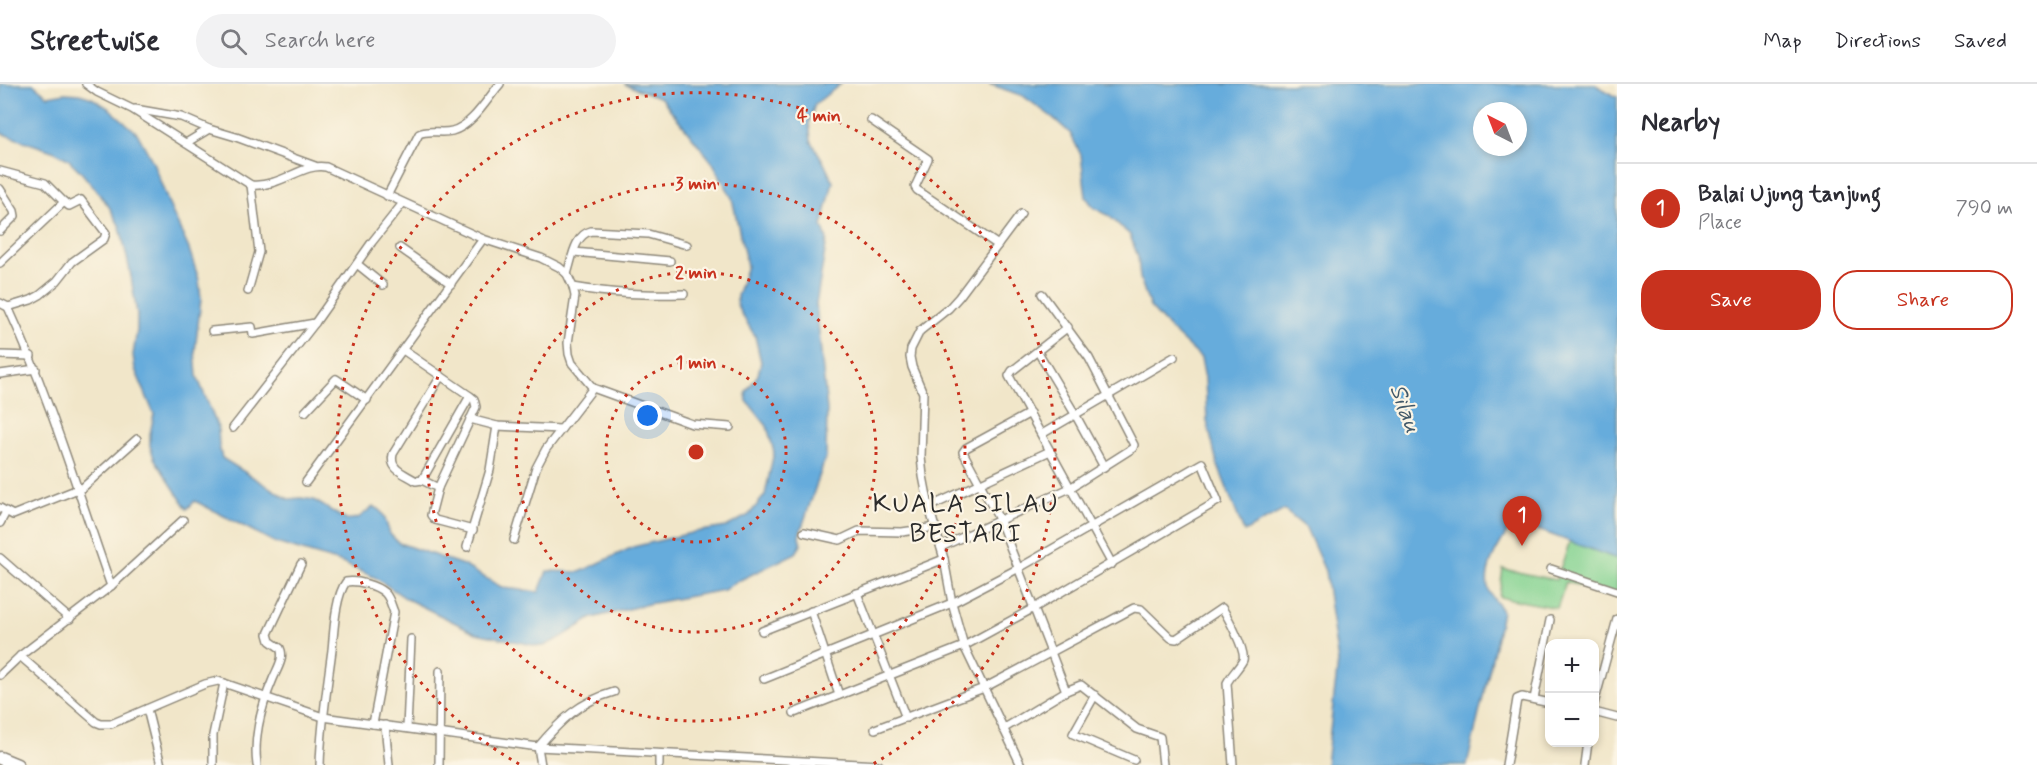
<!DOCTYPE html>
<meta charset="utf-8">
<style>
:root{--surface:#fff;--page:#f2f2f3;--text:#2b2b33;--muted:#7c7c81;--line:#e1e1e2;--accent:#c8321e}
body{margin:0;font-family:Mynerve,sans-serif;background:var(--page);color:var(--text)}
.controls{position:absolute;right:18px;bottom:18px;display:grid;overflow:hidden;border-radius:12px;box-shadow:0 3px 9px #0003}
.controls button{width:54px;height:54px;display:grid;place-items:center;padding:0;border:0;border-bottom:2px solid var(--line);background:var(--surface);color:var(--text);font:30px sans-serif}
.compass{position:absolute;left:1473px;top:18px;width:54px;height:54px;border-radius:50%;background:var(--surface);box-shadow:0 3px 9px #0003;rotate:318deg}
.you{position:absolute;left:648px;top:332px;width:21px;height:21px;margin:-15px;border:4px solid #fff;border-radius:50%;background:#1a73e8;box-shadow:0 0 0 9px #1a73e833}
.badge{display:grid;place-items:center;width:39px;height:39px;border-radius:50%;background:var(--accent);color:#fff;font-size:20px;font-weight:700}
.pin{position:absolute;translate:-50% -50px;filter:drop-shadow(0 2px 3px #0008)}
.pin::after{content:'';position:absolute;top:32px;width:21px;height:18px;background:inherit;clip-path:polygon(0 0,100% 0,50% 100%)}
.list{margin:0;padding:0;list-style:none}
h2{display:flex;justify-content:space-between;align-items:center;height:78px;margin:0;padding:0 24px;font-size:26px}
h2 small{font-size:20px;font-weight:400;color:var(--muted)}
.list li{display:grid;grid-template-columns:39px 1fr auto;gap:18px;align-items:center;box-sizing:border-box;height:90px;padding:0 24px;border-top:2px solid var(--line)}
.list b{display:block;font-size:22px;white-space:nowrap}
.list p{margin:0;font-size:20px;white-space:nowrap;color:var(--muted)}
.list em{font-size:20px;font-style:normal;color:var(--muted)}
.actions{display:flex;gap:12px;padding:18px 24px}
.actions a{flex:1;padding:14px 0;border:2px solid var(--accent);border-radius:24px;text-align:center;font-size:21px;color:var(--accent)}
.actions .main{background:var(--accent);color:#fff}
.icon{flex:none;width:33px;height:33px;fill:none;stroke:currentColor;stroke-width:2;stroke-linecap:round;stroke-linejoin:round}
.map{position:relative;flex:none;width:1617px;height:681px;overflow:hidden}
header{display:flex;align-items:center;gap:36px;box-sizing:border-box;height:84px;padding:0 30px;background:var(--surface);border-bottom:2px solid var(--line)}
header strong{font-size:28px}
nav{display:flex;gap:33px;margin-inline-start:auto;font-size:21px}
.search{width:420px;height:54px;background:var(--page);display:flex;align-items:center;gap:15px;box-sizing:border-box;padding:0 21px;border-radius:33px;color:var(--muted);font-size:22px}
main{display:flex}
aside{flex:1;background:var(--surface)}
.map>svg:first-child{display:block}
.green{fill:#85d392;stroke:#587f5e;stroke-width:1.5}
.water{fill:#66acdc;stroke:#486c84;stroke-width:1.5;fill-rule:evenodd}
.lines{fill:none;stroke-linecap:round;stroke-linejoin:round}
.street-casing{stroke:#8e887a;stroke-width:10}
.highway-casing{stroke:#8e887a;stroke-width:15}
.street{stroke:#fff;stroke-width:7}
.highway{stroke:#fff;stroke-width:12}
.ring{fill:none;stroke:#c8321e;stroke-width:3;stroke-dasharray:3 6}
.labels{text-anchor:middle;stroke-width:4.5;stroke-linejoin:round;paint-order:stroke}
.water-label{font-size:24px;font-style:italic;fill:#405869;stroke:#fcf5e5}
.quarter-label{font-size:26px;letter-spacing:1.5px;fill:#2b2b2b;stroke:#fcf5e5}
.centre{fill:#c8321e;stroke:#fcf5e5;stroke-width:3}
.ring-label{font-size:18px;text-anchor:middle;font-weight:bold;fill:#c8321e;stroke:#fcf5e5;stroke-width:4.5;stroke-linejoin:round;paint-order:stroke}
</style>
<header>
<strong>Streetwise</strong>
<div class="search"><svg class="icon" aria-label="search" viewBox="0 0 24 24"><circle cx="10" cy="10" r="6"/><path d="M15 15l6 6"/></svg>Search here</div>
<nav><a>Map</a><a>Directions</a><a>Saved</a></nav>
</header>
<main>
<div class="map">
<svg width="1617" height="681" viewBox="0 0 1617 681">
<rect width="100%" height="100%" fill="#fcf5e5"/>
<filter id="ink" filterUnits="userSpaceOnUse"><feTurbulence type="fractalNoise" baseFrequency=".0167" numOctaves="2"/><feDisplacementMap in="SourceGraphic" scale="12" xChannelSelector="R" yChannelSelector="G"/><feConvolveMatrix kernelMatrix="1 2 1 2 8 2 1 2 1" color-interpolation-filters="sRGB"/></filter>
<filter id="wash" filterUnits="userSpaceOnUse"><feTurbulence type="fractalNoise" baseFrequency=".008" numOctaves="4" result="noise"/><feDisplacementMap in="SourceGraphic" scale="24" xChannelSelector="R" yChannelSelector="G"/><feGaussianBlur stdDeviation="1.35" result="paint"/><feColorMatrix in="noise" values="0 0 0 0 0 0 0 0 0 0 0 0 0 0 0 0 0 1.4 0 .05"/><feComposite in="paint" operator="in"/></filter>
<g filter="url(#wash)">
<rect width="100%" height="100%" fill="#f1e6c9"/>
<path class="green" d="M1572 452 1617 466V512L1566 498 1557 524 1499 513 1503 485 1556 496Z"/>
<g class="water">
<path d="M0 0H33L48 12 65 9 80 10 92 14 110 25 137 49 153 78 170 123 189 165 199 196 201 215 195 267 197 292 218 344 219 362 222 374 288 415 301 414 314 416 346 436 358 434 373 423 379 425 384 432 390 450 399 459 463 481 503 504 539 508 547 487 580 488 633 463 695 448 726 443 749 431 765 411 774 368 767 342 747 317 746 308 758 291 761 278 755 252 738 224 737 218V212L747 182 732 114 713 79 661 14 624 0H841L815 20 809 38 811 57 823 77 833 98 822 142 827 155 816 220 827 326 826 372 799 452 801 461 796 469 734 499 724 506 648 520 592 534 560 554 544 562H538L476 549 407 515 374 493 340 478 276 459 195 417 187 425 154 374 150 362V350L154 330 135 285 133 271 137 246V230L130 187 120 143 108 121 81 88 68 75 55 68 0 49Z"/>
<path d="M989 0H1594L1617 13V475L1514 437C1503 456 1481 483 1489 507 1492 513 1498 520 1502 527L1497 553 1467 681H1326L1338 578 1325 487 1306 444 1284 426 1244 448 1217 379 1207 337 1205 295 1201 274 1172 247 1150 223 1140 194 1138 173 1130 151 1108 131 1094 124 1086 113 1081 71 1070 49 1052 33 1023 12ZM1482 27H1518V63H1482Z"/>
</g>
</g>
<g filter="url(#ink)">
<g class="lines">
<g class="street-casing">
<g id="street">
<path d="M86 0 97 8 132 25 251 101C280 104 304 78 326 83L483 155 541 174 559 183 567 190 573 203 575 212 568 259 569 270 572 279 593 304 692 340 730 343"/>
<path d="M135 25 181 33 209 45"/>
<path d="M871 36 928 75 915 103 917 106 998 161"/>
<path d="M186 59 209 45 236 53 315 82"/>
<path d="M0 87 45 99 64 118"/>
<path d="M0 105 14 127 15 132 0 147"/>
<path d="M387 112 419 50C428 45 441 50 452 47 472 42 487 15 500 0"/>
<path d="M400 164 451 200"/>
<path d="M574 168 670 177"/>
<path d="M0 179 64 118 69 122 81 116 106 149 104 155 72 178 57 197 40 211 31 216 8 223 0 219"/>
<path d="M357 180 383 201"/>
<path d="M567 190C572 176 574 151 591 147L648 150 687 161"/>
<path d="M573 203C613 210 644 211 684 210"/>
<path d="M248 207 259 168 251 101"/>
<path d="M8 223C50 314 78 409 111 502"/>
<path d="M1068 243 1012 287 1009 292 1112 480"/>
<path d="M212 247 252 243 253 250 315 239"/>
<path d="M403 266 470 312 474 315 476 323 438 404 431 431 435 436 473 446"/>
<path d="M1038 268 1075 330 1104 383"/>
<path d="M0 271 31 272"/>
<path d="M0 290 36 285"/>
<path d="M441 292 393 370C389 386 404 389 416 397L422 396 470 312"/>
<path d="M305 328 336 295 367 316"/>
<path d="M1030 329 966 364 963 368 1000 437 1066 607"/>
<path d="M470 335 497 342 561 345"/>
<path d="M233 344 315 239 372 158 403 119"/>
<path d="M1042 350 1174 273"/>
<path d="M422 396 438 404"/>
<path d="M306 398 483 155"/>
<path d="M79 407 137 355"/>
<path d="M929 423 1050 367"/>
<path d="M0 424 13 431 78 405"/>
<path d="M0 439 6 428"/>
<path d="M804 448 840 456 859 447 902 448 936 443"/>
<path d="M514 456 536 384 546 365 593 304"/>
<path d="M467 463 490 386 497 342"/>
<path d="M941 463 1070 404 1133 364 1134 361 1089 274 1042 210"/>
<path d="M0 474 70 535"/>
<path d="M1551 485 1617 507"/>
<path d="M857 509 906 634"/>
<path d="M811 527 839 611"/>
<path d="M762 547 944 475"/>
<path d="M20 572 96 638 101 640H111L205 600 218 597 323 633 538 663 879 681"/>
<path d="M0 591 20 572 111 502 183 436"/>
<path d="M764 595 952 519 1019 484 1202 379 1218 417 1034 524 964 562 794 629"/>
<path d="M1095 611 1073 650 1134 676"/>
<path d="M1534 615 1550 536"/>
<path d="M1594 620 1617 535"/>
<path d="M147 625 161 681"/>
<path d="M1594 628 1617 634"/>
<path d="M385 641 389 681"/>
<path d="M407 644 411 555"/>
<path d="M875 645 984 604 1134 524 1141 525 1171 554 1176 555 1222 524C1228 533 1246 567 1243 576 1239 584 1231 591 1227 599L1233 681"/>
<path d="M1003 645 1066 607 1081 601 1137 645 1160 653 1163 681"/>
<path d="M659 670V681"/>
<path d="M213 681V651L224 599"/>
<path d="M257 681C253 652 262 621 273 595 277 585 285 574 280 564L270 557 268 550 301 480"/>
<path d="M320 681C321 642 327 604 332 566 334 547 335 513 346 498 357 496 376 501 385 509 390 514 391 521 394 528L373 640"/>
<path d="M439 681 440 587"/>
<path d="M541 681 538 663C561 636 579 618 614 608"/>
<path d="M1021 681 964 562 952 519 944 475 929 423 923 392 921 373 923 309 912 283 910 273 911 265 920 247 949 224 959 213 1021 130"/>
<path d="M1506 681 1517 615 1522 613 1550 619"/>
<path d="M1585 681 1588 658"/>
</g>
</g>
<g class="highway-casing">
<path id="highway" d="M0 674 17 681"/>
</g>
<use href="#street" class="street"/>
<use href="#highway" class="highway"/>
</g>
</g>
<g class="ring">
<circle cx="696" cy="368" r="90"/>
<circle cx="696" cy="368" r="180"/>
<circle cx="696" cy="368" r="269"/>
<path d="M519 680A359 359 0 1 1 873 680"/>
</g>
<g class="labels">
<g class="water-label">
<text transform="translate(1406 324) rotate(70)" y="8">Silau</text>
</g>
<g class="quarter-label">
<text x="966" y="428">KUALA SILAU<tspan x="966" dy="30">BESTARI</tspan></text>
</g>
</g>
<circle cx="696" cy="368" r="9" class="centre"/>
<g class="ring-label">
<text x="819" y="37">4 min</text>
<text x="696" y="105">3 min</text>
<text x="696" y="194">2 min</text>
<text x="696" y="284">1 min</text>
</g>
</svg>
<div class="controls">
<button>+</button>
<button>−</button>
</div>
<svg class="compass" viewBox="-18 -18 36 36"><path d="M0-13l5 13h-10z" fill="#e53935"/><path d="M0 13l5-13h-10z" fill="#7c7c81"/></svg>
<div class="you"></div>
<div class="pin badge" style="left:1522px;top:462px">1</div>
</div>
<aside>
<h2>Nearby<small></small></h2>
<ul class="list">
<li><span class="badge">1</span><div><b>Balai Ujung tanjung</b><p>Place</p></div><em>790 m</em></li>
</ul>
<div class="actions"><a class="main">Save</a><a>Share</a></div>
</aside>
</main>
